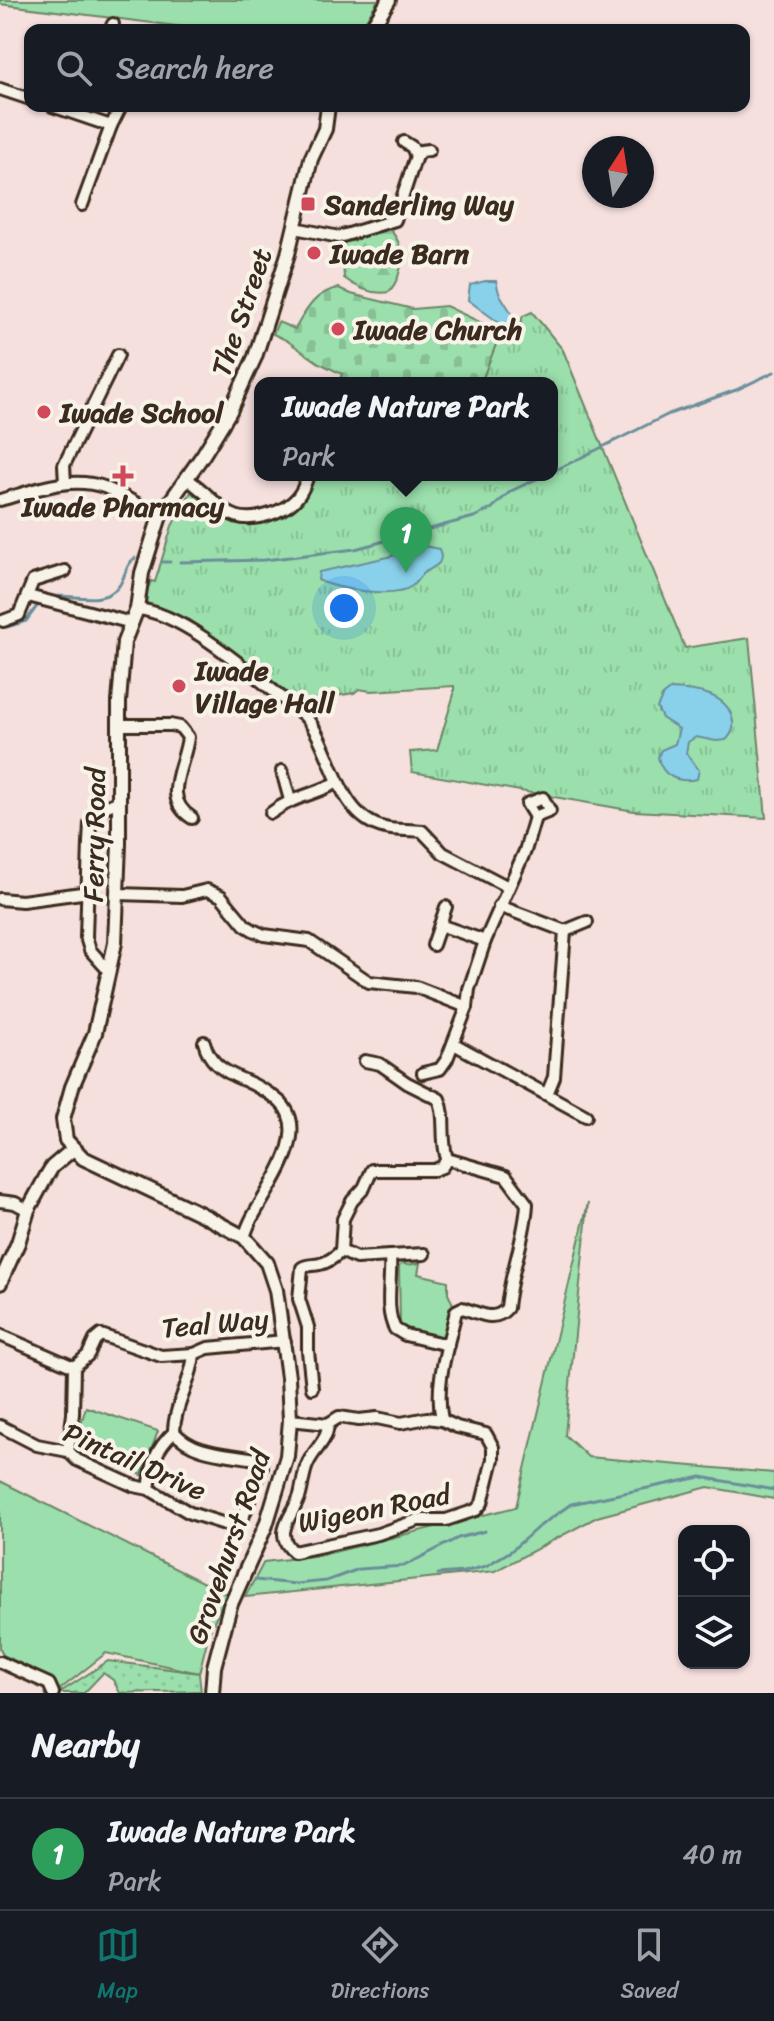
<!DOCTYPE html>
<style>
:root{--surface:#171b24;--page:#242831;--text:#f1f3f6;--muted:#9ea1a6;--line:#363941;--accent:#0f766e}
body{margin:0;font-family:Sriracha,sans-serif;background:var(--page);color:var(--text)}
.controls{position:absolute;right:24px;bottom:24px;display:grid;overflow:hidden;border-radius:16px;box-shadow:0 2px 6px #0004}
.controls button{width:72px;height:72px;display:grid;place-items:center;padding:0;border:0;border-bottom:2px solid var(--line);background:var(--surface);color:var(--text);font:40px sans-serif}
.compass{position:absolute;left:582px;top:136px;width:72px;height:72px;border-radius:50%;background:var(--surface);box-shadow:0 2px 6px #0004;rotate:12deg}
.you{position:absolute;left:344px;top:608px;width:28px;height:28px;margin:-20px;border:6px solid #fff;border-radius:50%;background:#1a73e8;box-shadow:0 0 0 12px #1a73e833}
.badge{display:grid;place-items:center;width:52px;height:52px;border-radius:50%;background:var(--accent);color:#fff;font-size:26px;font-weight:700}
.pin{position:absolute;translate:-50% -66px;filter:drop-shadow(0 2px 4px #0008)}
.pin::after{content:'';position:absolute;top:42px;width:28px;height:24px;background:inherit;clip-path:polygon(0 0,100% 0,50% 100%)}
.popup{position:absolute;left:254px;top:377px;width:304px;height:104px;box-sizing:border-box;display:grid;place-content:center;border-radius:16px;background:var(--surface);filter:drop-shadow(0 2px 6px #0005);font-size:26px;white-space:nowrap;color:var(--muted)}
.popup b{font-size:30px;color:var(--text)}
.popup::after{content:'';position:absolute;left:50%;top:100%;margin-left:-16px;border:16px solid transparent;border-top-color:var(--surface)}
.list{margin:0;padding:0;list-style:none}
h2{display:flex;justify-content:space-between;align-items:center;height:104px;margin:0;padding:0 32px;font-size:34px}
h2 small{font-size:26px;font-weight:400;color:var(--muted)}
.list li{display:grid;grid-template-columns:52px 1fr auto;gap:24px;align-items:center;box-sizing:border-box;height:112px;padding:0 32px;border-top:2px solid var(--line)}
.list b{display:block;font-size:30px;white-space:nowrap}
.list p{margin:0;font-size:26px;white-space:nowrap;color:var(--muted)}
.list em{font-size:26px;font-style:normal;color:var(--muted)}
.icon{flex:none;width:44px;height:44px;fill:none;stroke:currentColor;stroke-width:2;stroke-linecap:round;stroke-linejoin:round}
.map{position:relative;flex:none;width:774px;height:1693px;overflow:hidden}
.search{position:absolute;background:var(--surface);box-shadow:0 2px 6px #0004;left:24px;right:24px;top:24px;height:88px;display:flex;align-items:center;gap:20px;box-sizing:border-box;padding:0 28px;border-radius:16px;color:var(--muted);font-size:30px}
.sheet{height:216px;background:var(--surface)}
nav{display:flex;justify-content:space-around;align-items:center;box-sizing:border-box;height:112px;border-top:2px solid var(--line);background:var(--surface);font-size:22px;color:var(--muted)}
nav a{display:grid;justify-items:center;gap:4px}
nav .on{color:var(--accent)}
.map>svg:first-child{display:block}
.grass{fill:#9be0ac;stroke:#6b8565;stroke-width:2}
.forest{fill:url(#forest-firs);stroke:#6b8565;stroke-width:2}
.cemetery{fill:url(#cemetery-stones);stroke:#6b8565;stroke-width:2}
.park{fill:url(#park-tufts);stroke:#6b8565;stroke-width:2}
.garden{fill:url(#garden-dots);stroke:#6b8565;stroke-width:2}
.water{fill:#89d1eb;stroke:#6a8e99;stroke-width:2}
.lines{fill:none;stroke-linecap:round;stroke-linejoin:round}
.stream{stroke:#6a8e99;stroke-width:3}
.minor-casing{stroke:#3b2a1e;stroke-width:16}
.tertiary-casing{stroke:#3b2a1e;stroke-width:18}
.minor{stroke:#f7f3e8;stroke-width:10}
.tertiary{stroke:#f7f3e8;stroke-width:12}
.poi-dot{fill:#d1495b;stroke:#f7f3e8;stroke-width:3}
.labels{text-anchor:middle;stroke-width:8;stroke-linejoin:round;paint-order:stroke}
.poi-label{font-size:28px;font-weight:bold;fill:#3b2a1e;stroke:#f7f3e8;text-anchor:start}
.street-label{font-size:28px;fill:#3b2a1e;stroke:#f7f3e8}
</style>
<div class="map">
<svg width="774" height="1693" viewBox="0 0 774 1693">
<defs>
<pattern id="forest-firs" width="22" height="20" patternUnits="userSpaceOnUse" patternTransform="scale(2)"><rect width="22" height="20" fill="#9be0ac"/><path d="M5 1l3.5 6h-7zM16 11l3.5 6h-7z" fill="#86c094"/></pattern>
<pattern id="cemetery-stones" width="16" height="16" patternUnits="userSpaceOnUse" patternTransform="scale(2)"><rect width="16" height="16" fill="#9be0ac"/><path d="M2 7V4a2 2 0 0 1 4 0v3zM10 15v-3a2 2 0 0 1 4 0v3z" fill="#86c094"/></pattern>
<pattern id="park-tufts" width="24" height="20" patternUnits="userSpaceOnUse" patternTransform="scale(2)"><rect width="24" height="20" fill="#9be0ac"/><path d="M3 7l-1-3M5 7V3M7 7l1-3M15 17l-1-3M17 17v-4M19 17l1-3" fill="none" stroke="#86c094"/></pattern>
<pattern id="garden-dots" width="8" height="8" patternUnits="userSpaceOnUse" patternTransform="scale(2)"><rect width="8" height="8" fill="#9be0ac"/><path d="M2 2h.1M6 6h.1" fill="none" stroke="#86c094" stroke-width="1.8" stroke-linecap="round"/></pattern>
</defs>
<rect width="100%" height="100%" fill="#f5e0de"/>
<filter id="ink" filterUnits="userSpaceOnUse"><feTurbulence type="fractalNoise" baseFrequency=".0125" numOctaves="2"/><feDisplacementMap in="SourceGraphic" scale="16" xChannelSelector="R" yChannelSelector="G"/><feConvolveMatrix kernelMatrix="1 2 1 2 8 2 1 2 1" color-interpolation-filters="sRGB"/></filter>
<g filter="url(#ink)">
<g class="grass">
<path d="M0 0H378L360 30H209L0 4Z"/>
<path d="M588 1203 565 1435 588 1457 774 1473V1499L708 1487 597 1517 495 1571 245 1597 264 1562 322 1555 516 1507Z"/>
<path d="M402 1263 407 1265 420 1263 418 1274 448 1281V1294L455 1308 447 1333 441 1336 409 1329 400 1324 399 1267Z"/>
<path d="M86 1407 158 1431 142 1475 75 1443Z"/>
<path d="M0 1481 226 1594 209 1633 199 1673 106 1653 58 1691 52 1679 3 1655 0 1648Z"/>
</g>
<path class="forest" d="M389 229C407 246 404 274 389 292 373 295 357 288 344 278L342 243 356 240 366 233Z"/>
<path class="cemetery" d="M339 288 351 294 413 309 446 306 501 332 481 383H338L342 374 319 363 286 340 273 334 278 322 295 329C306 310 316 291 339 288Z"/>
<path class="park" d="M532 312 563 350 685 648 749 638 766 818 634 811 412 772 410 752 437 750 454 694V686L371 691 359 689 354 693 329 697 312 712 294 697 276 688 275 683 189 620 154 608 143 600 151 581 155 582 172 526 191 492C207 500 215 513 227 519 245 527 279 523 294 510 304 501 309 489 313 477L552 475V383H481L501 332 518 329 523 316Z"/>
<path class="garden" d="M108 1661 199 1673 201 1693 199 1691 120 1693 113 1680 103 1673 84 1693H59Z"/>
<g class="water">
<path d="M485 281H496L499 293 514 317 511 324 502 325 468 300 470 285Z"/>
<path d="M424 546 439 549C445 563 436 566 425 572 420 575 417 582 412 586 394 599 337 589 318 580L319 572 388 557Z"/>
<path d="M671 689C692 690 725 692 732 717 735 727 733 733 726 740L716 741 696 737 688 742 686 753 699 770 697 779C678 783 662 777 658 757L661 750 675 744 679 729 662 718 657 708 663 695Z"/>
</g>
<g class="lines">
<g class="stream">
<path d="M552 472 669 414 736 390 774 372"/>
<path d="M163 562H170"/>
<path d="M180 562 265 560 355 549 474 517 491 509 511 491 545 475"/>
<path d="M50 597C73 593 102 607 119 586 126 576 125 565 135 558"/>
<path d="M7 627 26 621 40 602"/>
<path d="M438 1574 463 1572 486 1566 511 1551 537 1528 571 1504 701 1477 774 1490"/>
<path d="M255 1580 296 1584 326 1581 359 1569 404 1566 458 1538 485 1531"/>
</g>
<g class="minor-casing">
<g id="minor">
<path d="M110 30 113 24"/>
<path d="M0 89 30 99"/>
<path d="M52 106 111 126"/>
<path d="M404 142 412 147 416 156"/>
<path d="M416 156 421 151 429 150"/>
<path d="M82 205 111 126 121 106"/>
<path d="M295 228 339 237 395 220 416 156"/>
<path d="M187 479C223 503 227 531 276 512 295 504 302 495 308 475"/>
<path d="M65 483 64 465 118 355"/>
<path d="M0 500C33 491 70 475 104 487 123 495 142 507 160 516"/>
<path d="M28 596 132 623"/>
<path d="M137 609C188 613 262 684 304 715 334 748 335 816 385 828 397 831 410 829 422 831L443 853 508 887"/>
<path d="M3 621 19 615 33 581 65 571"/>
<path d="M119 725H170L180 727 188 737C185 766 160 798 192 818"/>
<path d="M282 771 290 800"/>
<path d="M543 798 550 811 535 817 527 804Z"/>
<path d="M271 813C293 796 315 795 338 782"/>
<path d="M118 894 182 896 207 890 221 896 245 925 253 930 264 935 309 941 369 982 416 987 467 1007"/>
<path d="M0 899 22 901 89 892"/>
<path d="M499 906 565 931 554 1077 547 1094"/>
<path d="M440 925 485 941"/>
<path d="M565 931 587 922"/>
<path d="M433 945 446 907"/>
<path d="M108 970 90 950 86 937 89 843 90 823 96 811 119 801"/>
<path d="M204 1042C209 1061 220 1069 237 1077 251 1083 268 1091 280 1102 313 1134 266 1190 251 1220 248 1226 246 1232 244 1237"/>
<path d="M454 1044 586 1116"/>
<path d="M365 1061 380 1064 407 1083 439 1099C447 1116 440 1137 447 1159"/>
<path d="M423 1073 440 1069 447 1059 467 1007 469 989 485 941 525 851 535 817"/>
<path d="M0 1201 15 1203 28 1210"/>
<path d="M390 1256C392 1279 384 1309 395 1329L405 1335 448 1345"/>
<path d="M0 1335 74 1367"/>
<path d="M312 1388 308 1351V1327L299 1299 302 1268C308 1264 312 1266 320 1264 329 1262 335 1257 341 1251L356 1258 424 1254"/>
<path d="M290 1420 328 1424 339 1417 359 1420 377 1418 401 1423 427 1418 442 1420C434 1383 448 1347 456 1311L462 1308C478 1312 494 1324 507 1308 510 1272 525 1240 527 1204L506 1176 447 1159 442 1167 434 1170H372L364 1188 352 1201 343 1219 341 1251"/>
<path d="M328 1424C327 1442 315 1448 308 1463 303 1473 303 1484 300 1495 294 1515 271 1533 294 1552L378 1534 418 1520H446L476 1510 482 1503 493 1459V1447L486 1434 457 1427 442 1420"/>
<path d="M0 1426 37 1445 68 1451 77 1460 134 1486 149 1489 190 1513 225 1524H231L244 1515 262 1467 260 1460C231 1453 195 1456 174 1432"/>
<path d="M68 1451 73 1414 74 1367 88 1355 95 1340 101 1335 161 1356 194 1354 208 1348 285 1341"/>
<path d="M149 1489C153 1462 154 1451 174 1432 174 1405 192 1382 194 1354"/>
<path d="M0 1662 49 1684 53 1693"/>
</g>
</g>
<g class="tertiary-casing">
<g id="tertiary">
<path d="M370 30 389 0"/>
<path d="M0 1283 18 1243 28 1210 46 1177 52 1167 72 1150"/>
<path d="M212 1693 214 1667 230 1606 266 1525 287 1456 290 1420 288 1377 276 1290 267 1263 244 1237 201 1214 83 1158 66 1140 63 1119 72 1087 95 1033 115 943 119 844V702L124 642 137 609 142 573 160 516 203 455 230 411 255 357 288 254 311 159 325 129 328 106"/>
</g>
</g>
<use href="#minor" class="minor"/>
<use href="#tertiary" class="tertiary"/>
</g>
</g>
<g class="poi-dot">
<rect x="300" y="196" width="16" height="16" rx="4"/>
<circle cx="314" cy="253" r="8"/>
<circle cx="338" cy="329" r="8"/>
<circle cx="44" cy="412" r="8"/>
<path d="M119 464h8v8h8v8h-8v8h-8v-8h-8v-8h8z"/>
<circle cx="179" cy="686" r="8"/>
</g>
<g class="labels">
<g class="poi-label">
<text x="324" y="214">Sanderling Way</text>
<text x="330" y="263">Iwade Barn</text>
<text x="354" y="339">Iwade Church</text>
<text x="60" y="422">Iwade School</text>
<text x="123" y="516" text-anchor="middle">Iwade Pharmacy</text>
<text x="195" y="680">Iwade<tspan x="195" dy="32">Village Hall</tspan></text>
</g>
<g class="street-label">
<text transform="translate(241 312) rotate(-71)" y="10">The Street</text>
<text transform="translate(94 835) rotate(-89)" y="10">Ferry Road</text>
<text transform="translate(215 1323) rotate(-5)" y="10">Teal Way</text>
<text transform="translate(135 1461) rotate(24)" y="10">Pintail Drive</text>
<text transform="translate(374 1508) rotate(-11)" y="10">Wigeon Road</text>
<text transform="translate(228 1547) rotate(-71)" y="10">Grovehurst Road</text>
</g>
</g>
</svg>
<div class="controls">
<button><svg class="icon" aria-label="locate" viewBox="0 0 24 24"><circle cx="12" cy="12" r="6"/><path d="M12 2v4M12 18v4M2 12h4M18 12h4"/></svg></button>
<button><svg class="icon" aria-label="layers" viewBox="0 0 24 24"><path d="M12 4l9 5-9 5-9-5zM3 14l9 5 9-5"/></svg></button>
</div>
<svg class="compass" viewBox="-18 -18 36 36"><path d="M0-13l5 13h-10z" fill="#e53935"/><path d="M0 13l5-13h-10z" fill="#9ea1a6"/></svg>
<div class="you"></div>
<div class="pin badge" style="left:406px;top:573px;background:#2e9e5b">1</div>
<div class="popup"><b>Iwade Nature Park</b>Park</div>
<div class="search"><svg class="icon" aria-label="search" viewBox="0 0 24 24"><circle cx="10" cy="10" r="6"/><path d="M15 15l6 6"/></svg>Search here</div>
</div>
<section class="sheet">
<h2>Nearby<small></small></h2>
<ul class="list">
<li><span class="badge" style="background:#2e9e5b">1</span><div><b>Iwade Nature Park</b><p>Park</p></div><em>40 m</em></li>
</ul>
</section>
<nav>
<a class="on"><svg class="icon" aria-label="map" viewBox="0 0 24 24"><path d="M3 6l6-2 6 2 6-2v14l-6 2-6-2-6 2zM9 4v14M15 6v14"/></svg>Map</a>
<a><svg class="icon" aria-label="directions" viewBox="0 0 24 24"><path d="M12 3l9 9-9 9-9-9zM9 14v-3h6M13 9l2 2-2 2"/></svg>Directions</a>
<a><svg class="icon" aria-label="saved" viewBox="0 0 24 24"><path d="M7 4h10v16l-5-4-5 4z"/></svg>Saved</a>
</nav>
